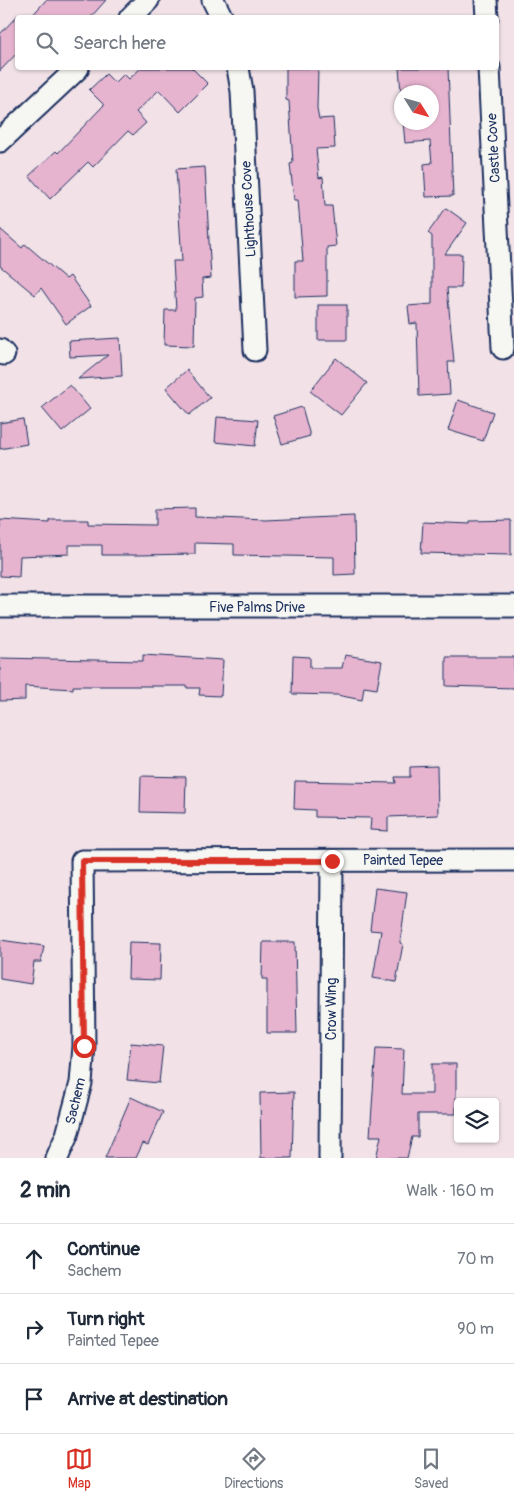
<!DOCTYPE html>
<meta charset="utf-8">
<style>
:root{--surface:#fff;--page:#f6f6f7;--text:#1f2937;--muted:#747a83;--line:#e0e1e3;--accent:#d93025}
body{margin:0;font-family:Pangolin,sans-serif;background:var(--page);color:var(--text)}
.controls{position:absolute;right:15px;bottom:15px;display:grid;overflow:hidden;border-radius:5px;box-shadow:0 1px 4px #0004}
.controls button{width:45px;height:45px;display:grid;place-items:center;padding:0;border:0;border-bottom:1px solid var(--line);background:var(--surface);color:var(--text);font:25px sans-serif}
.compass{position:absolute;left:394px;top:85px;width:45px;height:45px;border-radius:50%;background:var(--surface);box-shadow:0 1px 4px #0004;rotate:127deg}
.stop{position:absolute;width:15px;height:15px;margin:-11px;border:4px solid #d93025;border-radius:50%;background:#fff}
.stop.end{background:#d93025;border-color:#fff;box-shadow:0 1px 5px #0008}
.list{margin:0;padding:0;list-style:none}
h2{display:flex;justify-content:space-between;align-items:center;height:65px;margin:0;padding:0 20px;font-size:21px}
h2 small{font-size:16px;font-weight:400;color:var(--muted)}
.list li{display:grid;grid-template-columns:32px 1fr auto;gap:15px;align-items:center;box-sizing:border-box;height:70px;padding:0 20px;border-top:1px solid var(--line)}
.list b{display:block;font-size:19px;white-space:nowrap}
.list p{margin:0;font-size:16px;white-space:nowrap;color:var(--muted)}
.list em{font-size:16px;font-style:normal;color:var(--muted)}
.icon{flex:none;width:28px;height:28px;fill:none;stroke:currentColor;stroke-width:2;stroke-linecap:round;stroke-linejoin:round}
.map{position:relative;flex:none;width:514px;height:1158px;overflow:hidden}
.search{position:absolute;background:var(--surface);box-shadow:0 1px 4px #0004;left:15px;right:15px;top:15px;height:55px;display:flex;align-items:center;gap:12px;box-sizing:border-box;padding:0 18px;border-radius:5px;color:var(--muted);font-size:19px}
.sheet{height:275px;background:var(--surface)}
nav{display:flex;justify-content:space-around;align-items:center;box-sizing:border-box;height:70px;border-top:1px solid var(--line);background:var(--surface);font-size:14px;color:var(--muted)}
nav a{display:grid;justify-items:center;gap:2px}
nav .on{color:var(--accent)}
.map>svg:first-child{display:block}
.building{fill:#e7b4d0;stroke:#1b2f5e}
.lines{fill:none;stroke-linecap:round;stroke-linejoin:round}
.minor-casing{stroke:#1b2f5e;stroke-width:25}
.minor{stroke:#f6f6f2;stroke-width:21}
.route{stroke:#d93025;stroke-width:6}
.labels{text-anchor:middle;stroke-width:4.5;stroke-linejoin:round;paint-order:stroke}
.street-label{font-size:14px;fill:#1b2f5e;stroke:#f6f6f2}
</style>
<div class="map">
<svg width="514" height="1158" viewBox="0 0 514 1158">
<rect width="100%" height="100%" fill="#f2e2e8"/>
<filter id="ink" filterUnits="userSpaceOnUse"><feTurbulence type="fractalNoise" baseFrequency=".02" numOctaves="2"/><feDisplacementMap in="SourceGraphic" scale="10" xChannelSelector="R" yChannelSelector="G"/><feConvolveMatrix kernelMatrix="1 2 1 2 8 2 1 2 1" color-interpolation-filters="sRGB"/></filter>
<g filter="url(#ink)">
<g class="building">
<path d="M46 0H106L90 18H30Z"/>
<path d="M18 15V52L0 71V34Z"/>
<path d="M141 68H192L208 84 180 112 159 90 136 112 146 123 133 135 128 131 93 167 88 162 50 199 29 176 56 151 58 153 104 105 89 90 106 74 115 83 124 74 129 79Z"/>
<path d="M286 68H318L317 108 319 119 333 118 335 148 316 149 319 178 323 177 325 206H332L336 246 327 247V296L295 297V261H303L298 200H294L290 164 293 163 289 101 286 100Z"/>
<path d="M399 68H448L453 196 426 197 424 164 432 163 430 141 405 143 403 122H432V92H401Z"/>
<path d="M205 167 211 278 202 279 203 297 195 298 194 346 164 345 165 310H176L173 261H182L176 169Z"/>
<path d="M446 208 467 223 445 254H462L461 288H447L454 362H448L450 394 419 396 417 323 410 324 408 306 432 304V236L428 233Z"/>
<path d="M0 229 22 248 25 244 66 279 70 276 91 306 66 324 41 288 35 295 0 266Z"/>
<rect x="318" y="305" width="29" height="35"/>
<path d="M120 338 122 376 78 379 108 355 70 357 69 341Z"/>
<path d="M336 358 367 383 341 415 310 391Z"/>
<path d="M187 370 210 398 189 415 166 388Z"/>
<path d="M70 385 90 409 62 432 42 408Z"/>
<path d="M458 400 493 412 483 441 448 430Z"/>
<path d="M302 407 310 436 282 444 273 416Z"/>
<path d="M217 417 258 420 255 446 215 442Z"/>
<path d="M23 419 27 444 0 449V423Z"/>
<path d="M195 508V517L266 520 354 516 355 574 334 575V557L234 555V544L195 543V554L139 555H102V545H69V554L20 556 19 577 0 576V520L50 523V520H88V524L155 525V509Z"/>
<path d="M511 520V555L421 553 423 522 470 524V521Z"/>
<path d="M143 655 223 660 221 696 199 695 200 688H187V686H73V689L25 686V700L0 701V658L143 661Z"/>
<path d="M345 655 382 661 377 689 364 687 362 700 337 695 292 694 293 656 310 657V668H342Z"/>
<path d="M446 657H514V688L446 686Z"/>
<path d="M437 766 438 815 388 817V831L370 830 371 818 315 817V810L294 809 295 781 396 783 395 777H410V767Z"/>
<path d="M141 776 186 777 185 813 140 812Z"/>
<path d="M375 888 407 892 400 943 403 944 396 982 373 978 381 931 370 930Z"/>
<path d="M0 940 44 946 41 962H34L31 984 0 979Z"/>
<path d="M129 942 161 943 160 980 128 979Z"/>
<path d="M263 942H295L297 1033H267V979H262Z"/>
<path d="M131 1043 163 1046 159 1083 127 1080Z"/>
<path d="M376 1048 404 1049 402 1094H432V1064H456V1114H418V1137H412L407 1158H376L381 1136H370Z"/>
<path d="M294 1092 292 1158H261L260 1093Z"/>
<path d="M131 1097 163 1112 148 1145 143 1143 136 1158H105Z"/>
</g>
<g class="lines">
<g class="minor-casing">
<g id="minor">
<path d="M213 0 222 18"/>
<path d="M486 0 487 18"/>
<path d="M130 18 148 0"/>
<path d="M238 68 242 91 255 350"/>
<path d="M489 68 503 348"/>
<path d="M0 141 78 68"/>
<path d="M0 350 4 354"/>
<path d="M0 606H514"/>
<path d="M57 1158 67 1135 81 1083 84 1046 82 861 514 860"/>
<path d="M330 1158 332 861"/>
</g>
</g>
<use href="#minor" class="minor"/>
</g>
</g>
<g class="lines" filter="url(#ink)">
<path class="route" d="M84 1046 82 861H332"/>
</g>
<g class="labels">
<g class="street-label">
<text transform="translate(493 148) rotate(-93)" y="5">Castle Cove</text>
<text transform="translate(248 209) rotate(-93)" y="5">Lighthouse Cove</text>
<text x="257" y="612">Five Palms Drive</text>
<text x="403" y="865">Painted Tepee</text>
<text transform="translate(331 1009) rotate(-90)" y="5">Crow Wing</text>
<text transform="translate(75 1101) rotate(-77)" y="5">Sachem</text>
</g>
</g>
</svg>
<div class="controls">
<button><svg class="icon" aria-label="layers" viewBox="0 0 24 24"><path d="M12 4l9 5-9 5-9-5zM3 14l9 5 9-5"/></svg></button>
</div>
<svg class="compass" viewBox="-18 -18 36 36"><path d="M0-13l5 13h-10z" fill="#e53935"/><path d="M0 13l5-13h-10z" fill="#747a83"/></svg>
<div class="stop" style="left:84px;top:1046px"></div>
<div class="stop end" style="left:332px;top:861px"></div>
<div class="search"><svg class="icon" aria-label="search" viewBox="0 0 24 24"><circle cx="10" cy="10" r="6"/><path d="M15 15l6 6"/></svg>Search here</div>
</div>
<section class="sheet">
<h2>2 min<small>Walk · 160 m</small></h2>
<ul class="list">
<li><svg class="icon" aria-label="ahead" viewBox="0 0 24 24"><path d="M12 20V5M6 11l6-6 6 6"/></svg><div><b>Continue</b><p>Sachem</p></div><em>70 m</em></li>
<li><svg class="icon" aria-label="right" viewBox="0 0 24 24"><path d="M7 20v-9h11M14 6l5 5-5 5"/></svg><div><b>Turn right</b><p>Painted Tepee</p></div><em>90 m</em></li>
<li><svg class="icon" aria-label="arrive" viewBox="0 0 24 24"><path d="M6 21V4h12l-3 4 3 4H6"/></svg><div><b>Arrive at destination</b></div></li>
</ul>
</section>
<nav>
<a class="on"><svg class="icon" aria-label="map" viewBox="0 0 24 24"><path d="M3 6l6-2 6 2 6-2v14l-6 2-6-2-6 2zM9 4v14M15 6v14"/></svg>Map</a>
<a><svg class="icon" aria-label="directions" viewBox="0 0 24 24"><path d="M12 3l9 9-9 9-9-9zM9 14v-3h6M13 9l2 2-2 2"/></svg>Directions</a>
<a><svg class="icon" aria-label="saved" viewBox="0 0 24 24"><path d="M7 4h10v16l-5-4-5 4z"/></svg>Saved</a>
</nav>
